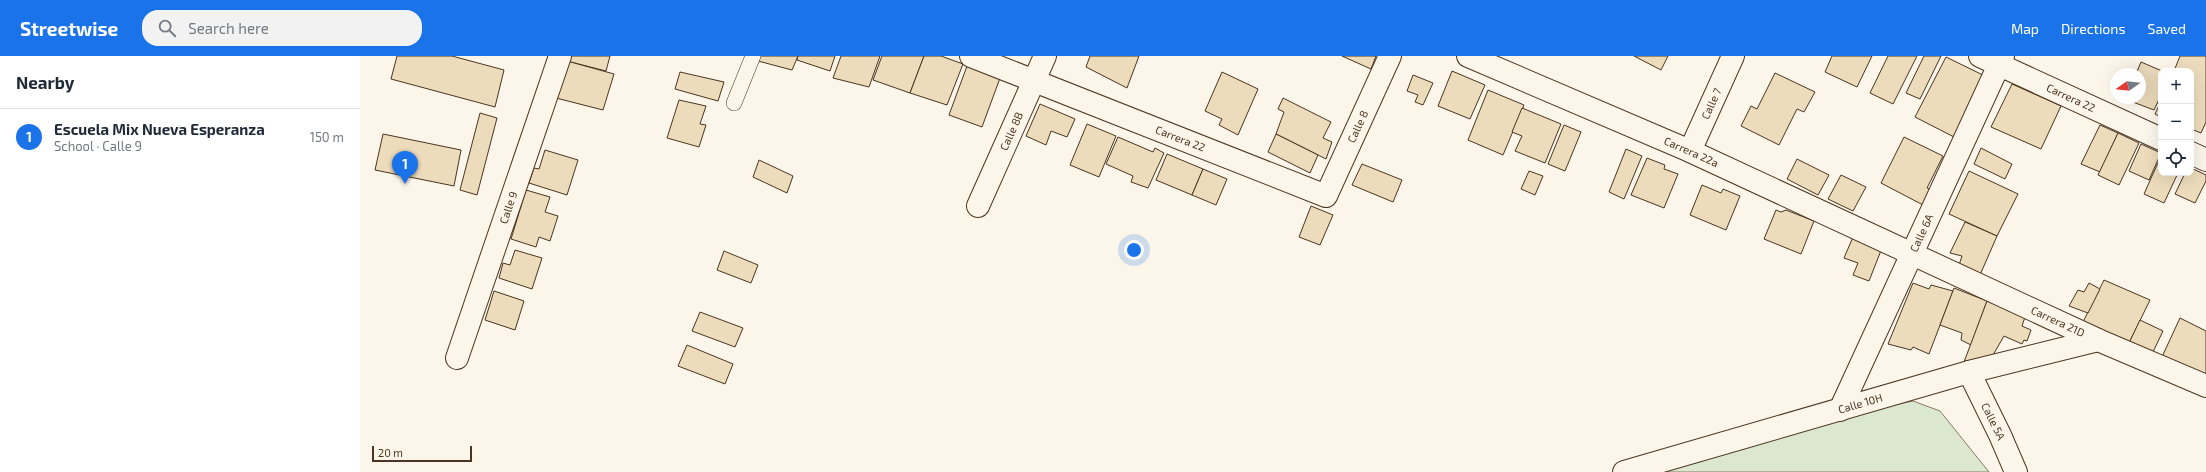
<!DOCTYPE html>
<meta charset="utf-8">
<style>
:root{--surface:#fff;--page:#f2f2f3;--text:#1f2937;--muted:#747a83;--line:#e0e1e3;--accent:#1a73e8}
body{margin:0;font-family:"Exo 2",sans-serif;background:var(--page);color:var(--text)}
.controls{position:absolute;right:12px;top:12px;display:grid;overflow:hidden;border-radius:8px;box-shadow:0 4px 16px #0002}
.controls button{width:36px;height:36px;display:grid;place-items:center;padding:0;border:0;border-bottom:1px solid var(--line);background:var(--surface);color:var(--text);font:20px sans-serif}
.compass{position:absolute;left:1750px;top:12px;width:36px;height:36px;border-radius:50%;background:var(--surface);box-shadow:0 4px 16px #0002;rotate:256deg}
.scale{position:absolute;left:12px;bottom:10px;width:100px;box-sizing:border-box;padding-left:4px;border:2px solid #4a3520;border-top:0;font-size:11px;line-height:14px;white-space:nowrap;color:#4a3520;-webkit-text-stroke:3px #fbf6e9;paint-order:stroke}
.you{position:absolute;left:774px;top:194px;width:14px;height:14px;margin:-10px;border:3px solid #fff;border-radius:50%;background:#1a73e8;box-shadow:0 0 0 6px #1a73e833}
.badge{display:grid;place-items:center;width:26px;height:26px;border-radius:50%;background:var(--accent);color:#fff;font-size:13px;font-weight:700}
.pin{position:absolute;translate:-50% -33px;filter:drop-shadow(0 1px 2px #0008)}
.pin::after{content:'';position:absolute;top:21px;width:14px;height:12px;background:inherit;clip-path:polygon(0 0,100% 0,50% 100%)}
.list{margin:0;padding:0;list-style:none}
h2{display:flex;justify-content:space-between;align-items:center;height:52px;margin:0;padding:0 16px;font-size:17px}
h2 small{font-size:13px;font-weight:400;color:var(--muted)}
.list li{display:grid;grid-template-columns:26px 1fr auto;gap:12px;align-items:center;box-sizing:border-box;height:56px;padding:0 16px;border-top:1px solid var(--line)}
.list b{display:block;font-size:15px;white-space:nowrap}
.list p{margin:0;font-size:13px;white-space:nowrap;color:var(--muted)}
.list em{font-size:13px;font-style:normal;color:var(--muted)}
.icon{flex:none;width:22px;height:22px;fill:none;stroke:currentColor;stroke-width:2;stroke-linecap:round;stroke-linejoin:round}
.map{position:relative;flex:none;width:1846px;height:416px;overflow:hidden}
header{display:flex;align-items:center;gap:24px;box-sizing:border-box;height:56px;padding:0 20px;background:var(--accent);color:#fff}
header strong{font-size:19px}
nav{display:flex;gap:22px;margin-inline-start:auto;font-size:14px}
.search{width:280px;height:36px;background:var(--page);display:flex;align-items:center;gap:10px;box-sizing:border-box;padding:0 14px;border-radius:16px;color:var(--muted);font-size:15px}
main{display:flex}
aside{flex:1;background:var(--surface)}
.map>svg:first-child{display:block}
.green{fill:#dce7d0;stroke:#887966}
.building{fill:#ecdcbc;stroke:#4a3520}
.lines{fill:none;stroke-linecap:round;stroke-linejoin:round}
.service-casing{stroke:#4a3520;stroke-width:16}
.minor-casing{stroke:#4a3520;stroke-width:24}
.service{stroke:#fbf6e9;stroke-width:15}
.minor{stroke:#fbf6e9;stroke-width:22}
.labels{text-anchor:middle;stroke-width:3;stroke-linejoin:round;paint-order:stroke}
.street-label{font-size:11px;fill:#4a3520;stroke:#fbf6e9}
</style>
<header>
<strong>Streetwise</strong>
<div class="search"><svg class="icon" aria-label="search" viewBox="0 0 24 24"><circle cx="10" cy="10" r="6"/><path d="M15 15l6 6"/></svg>Search here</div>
<nav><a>Map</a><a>Directions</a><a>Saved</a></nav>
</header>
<main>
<aside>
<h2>Nearby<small></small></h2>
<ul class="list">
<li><span class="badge">1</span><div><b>Escuela Mix Nueva Esperanza</b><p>School · Calle 9</p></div><em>150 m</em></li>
</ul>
</aside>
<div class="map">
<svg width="1846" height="416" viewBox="0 0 1846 416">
<rect width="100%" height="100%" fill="#fbf6e9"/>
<path class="green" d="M1553 345 1580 355 1629 416H1291L1471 362Z"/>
<g class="building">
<path d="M37 0H92L144 14 135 51 31 23Z"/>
<path d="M209 0H250L246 15 207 5Z"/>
<path d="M400 0H438L432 14 398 5Z"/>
<path d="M438 0H475L470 15 437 4Z"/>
<path d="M481 0H520L509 31 473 22Z"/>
<path d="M522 0H564L550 37 513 24Z"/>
<path d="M564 0H581L603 8 587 49 550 37Z"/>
<path d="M730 0H779L767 32 726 11Z"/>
<path d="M982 0H1016L1011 13Z"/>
<path d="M1274 0H1308L1301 14Z"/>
<path d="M1472 0H1512L1497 31 1465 16Z"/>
<path d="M1528 0H1557L1533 48 1510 37Z"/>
<path d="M1564 0H1581L1560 43 1546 37Z"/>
<path d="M1820 0H1846V66L1841 77 1831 73V15H1814Z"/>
<path d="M1586 1 1629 22 1598 83 1555 61Z"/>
<path d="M207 5 254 18 243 54 196 42Z"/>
<path d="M1781 6 1802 15 1801 39 1794 54 1765 43 1780 42V18H1776Z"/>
<path d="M607 10 640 22 622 71 589 59Z"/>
<path d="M1092 15 1125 29 1110 63 1078 50Z"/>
<path d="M320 16 364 26 358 45 315 33Z"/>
<path d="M862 16 898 33 878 79 859 69 862 63 845 55Z"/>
<path d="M1415 17 1455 36 1444 56 1437 53 1419 89 1381 70 1391 50 1397 53Z"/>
<path d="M1053 19 1073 27 1063 49 1055 46 1058 39 1047 35Z"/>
<path d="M1652 28 1701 50 1681 93 1631 71Z"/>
<path d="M1128 34 1164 49 1143 99 1108 84Z"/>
<path d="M923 42 971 66 963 82 972 86 966 103 916 78 924 56 918 53Z"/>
<path d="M319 44 346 50 340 68 346 69 339 91 307 82Z"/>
<path d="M1801 45V61L1795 58Z"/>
<path d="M680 48 715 63 707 81 691 75 686 89 666 80Z"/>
<path d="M1162 52 1201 68 1185 107 1155 95 1162 80 1152 76Z"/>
<path d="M120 57 137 62 117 139 100 134Z"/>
<path d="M727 68 756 80 739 121 710 109Z"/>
<path d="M1204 69 1221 76 1205 115 1188 108Z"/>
<path d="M1740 69 1758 77 1740 116 1721 108Z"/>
<path d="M1758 77 1779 87 1759 129 1738 119Z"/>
<path d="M23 78 101 94 94 130 15 114Z"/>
<path d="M916 78 958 99 950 117 908 96Z"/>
<path d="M758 81 793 96 795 92 804 97 788 132 771 126 773 120 746 108Z"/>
<path d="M1544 81 1583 100 1567 132 1573 134 1565 150 1521 127Z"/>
<path d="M1781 88 1801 97 1789 124 1769 115Z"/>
<path d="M1621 92 1652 108 1645 123 1614 108Z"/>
<path d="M1266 93 1282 100 1264 143 1249 136Z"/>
<path d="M185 94 218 104 207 139 169 127 174 112 179 113Z"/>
<path d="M807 98 843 113 832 139 796 124Z"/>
<path d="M1801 100V117H1818L1804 147 1784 138Z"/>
<path d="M1287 102 1305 109 1304 113 1318 118 1304 152 1271 139Z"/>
<path d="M1437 103 1469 119 1458 139 1427 123Z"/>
<path d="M399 104 433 120 427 137 393 121Z"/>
<path d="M1002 108 1042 124 1033 146 992 129Z"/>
<path d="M1831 112 1846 119V125L1835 147 1815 138 1825 117H1831Z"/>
<path d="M843 113 867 123 856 149 832 139Z"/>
<path d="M1169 115 1183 120 1175 139 1161 133Z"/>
<path d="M1609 115 1658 138 1637 180 1589 158Z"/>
<path d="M1481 119 1506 131 1493 155 1468 143Z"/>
<path d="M1342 129 1361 137 1363 133 1380 140 1366 174 1330 159Z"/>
<path d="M166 134 190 141 185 156 198 160 190 185 179 181 176 191 151 183Z"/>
<path d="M951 150 973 159 960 189 939 181Z"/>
<path d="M1416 154 1421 156 1426 154 1454 165 1441 198 1404 183Z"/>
<path d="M1605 166 1637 180 1620 219 1599 209 1602 200 1590 197Z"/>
<path d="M1493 181 1522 192 1509 225 1493 219 1498 207 1484 202Z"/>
<path d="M155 194 182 202 172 233 139 222 143 207 150 209Z"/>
<path d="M364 195 398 209 391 227 357 214Z"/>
<path d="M1744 224 1790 244 1769 287 1723 266Z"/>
<path d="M1553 227 1569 233 1571 229 1593 235 1569 298 1553 291 1551 294 1528 288Z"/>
<path d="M1729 227 1740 233 1728 257 1709 250 1718 234 1724 236Z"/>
<path d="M1594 232 1627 245 1611 289 1601 284 1602 277 1580 269Z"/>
<path d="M134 235 164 245 155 274 125 264Z"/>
<path d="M1627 245 1665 261 1662 270 1671 274 1667 285 1664 284 1662 288 1644 280 1633 299 1604 306Z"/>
<path d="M340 256 383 272 375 291 332 275Z"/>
<path d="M1820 262 1846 275V325L1801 303Z"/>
<path d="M1780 264 1803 275 1792 298 1769 287Z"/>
<path d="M327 289 373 308 365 328 318 310Z"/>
</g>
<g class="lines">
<g class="service-casing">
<path id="service" d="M374 47 393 0"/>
</g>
<g class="minor-casing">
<g id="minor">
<path id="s1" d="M611 0 966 140 1030 0"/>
<path id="s2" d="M1108 0 1330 95 1738 284 1846 330"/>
<path id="s3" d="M1620 0 1801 83"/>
<path id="s4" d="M1330 95 1373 0"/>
<path d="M1831 97 1846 104"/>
<path id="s5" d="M618 150 685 0"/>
<path id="s6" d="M97 302 200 0"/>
<path id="s7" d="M1609 316 1640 379 1656 416"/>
<path id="s8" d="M1480 354 1643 0"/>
<path id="s9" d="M1264 416 1609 316 1738 284"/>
</g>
</g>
<use href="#service" class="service"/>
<use href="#minor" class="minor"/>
</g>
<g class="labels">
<g class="street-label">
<text dy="4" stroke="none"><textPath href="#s3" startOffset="100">Carrera 22</textPath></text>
<text dy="4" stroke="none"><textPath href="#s4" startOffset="52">Calle 7</textPath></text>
<text dy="4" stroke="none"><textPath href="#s1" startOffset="458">Calle 8</textPath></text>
<text dy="4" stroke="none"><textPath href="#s5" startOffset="82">Calle 8B</textPath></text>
<text dy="4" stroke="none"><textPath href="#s1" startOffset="225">Carrera 22</textPath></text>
<text dy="4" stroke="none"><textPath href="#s2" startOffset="243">Carrera 22a</textPath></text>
<text dy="4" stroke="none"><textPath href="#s6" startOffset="159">Calle 9</textPath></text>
<text dy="4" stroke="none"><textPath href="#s8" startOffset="195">Calle 6A</textPath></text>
<text dy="4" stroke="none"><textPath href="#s2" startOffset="647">Carrera 21D</textPath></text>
<text dy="4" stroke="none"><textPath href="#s9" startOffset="246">Calle 10H</textPath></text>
<text dy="4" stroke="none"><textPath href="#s7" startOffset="55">Calle 5A</textPath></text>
</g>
</g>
</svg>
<div class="controls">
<button>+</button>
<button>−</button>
<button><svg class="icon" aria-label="locate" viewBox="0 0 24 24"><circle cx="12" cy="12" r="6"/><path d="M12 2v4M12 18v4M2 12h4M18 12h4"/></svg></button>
</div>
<svg class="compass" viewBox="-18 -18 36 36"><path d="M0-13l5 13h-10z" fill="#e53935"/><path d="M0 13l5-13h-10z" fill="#747a83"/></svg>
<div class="scale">20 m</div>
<div class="you"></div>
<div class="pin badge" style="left:45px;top:128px">1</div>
</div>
</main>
